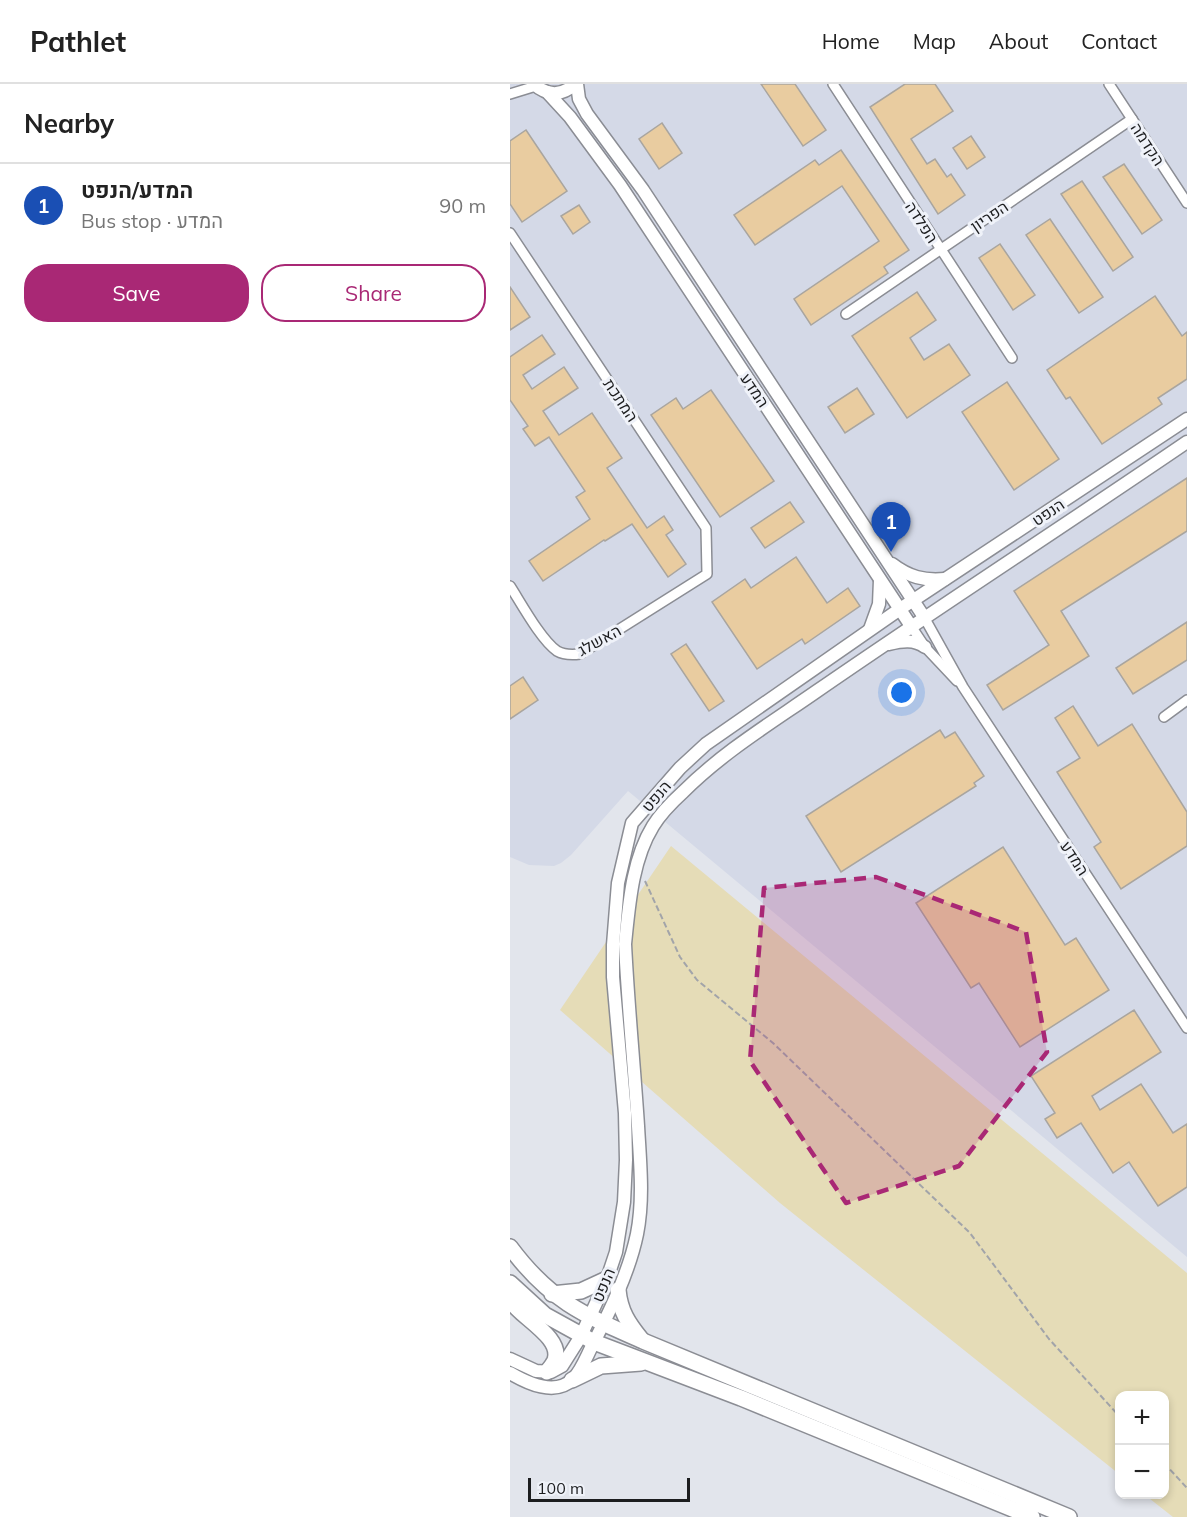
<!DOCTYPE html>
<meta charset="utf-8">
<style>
:root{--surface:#fff;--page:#f2f2f2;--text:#222;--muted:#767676;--line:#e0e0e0;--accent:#a92875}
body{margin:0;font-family:Mulish,Heebo,sans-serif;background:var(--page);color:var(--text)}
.controls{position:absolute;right:18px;bottom:18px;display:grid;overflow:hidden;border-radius:12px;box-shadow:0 3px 9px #0003}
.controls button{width:54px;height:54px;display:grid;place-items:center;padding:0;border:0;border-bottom:2px solid var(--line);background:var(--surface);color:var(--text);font:30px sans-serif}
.scale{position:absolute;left:18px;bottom:15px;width:162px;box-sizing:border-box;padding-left:6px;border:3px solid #1c1d1f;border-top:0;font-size:16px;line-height:21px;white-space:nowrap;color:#1c1d1f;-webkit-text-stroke:4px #eff2f9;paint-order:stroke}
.you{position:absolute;left:392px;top:609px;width:21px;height:21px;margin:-15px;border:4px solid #fff;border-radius:50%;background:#1a73e8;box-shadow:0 0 0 9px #1a73e833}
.badge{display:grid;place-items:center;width:39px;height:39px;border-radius:50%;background:var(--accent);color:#fff;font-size:20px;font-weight:700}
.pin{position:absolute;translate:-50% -50px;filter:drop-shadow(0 2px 3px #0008)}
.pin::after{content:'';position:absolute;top:32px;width:21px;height:18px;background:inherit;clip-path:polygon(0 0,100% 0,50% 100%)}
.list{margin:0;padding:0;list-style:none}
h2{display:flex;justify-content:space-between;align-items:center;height:78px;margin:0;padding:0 24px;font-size:26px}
h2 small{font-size:20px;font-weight:400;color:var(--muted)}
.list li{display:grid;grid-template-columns:39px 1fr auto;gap:18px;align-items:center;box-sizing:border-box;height:84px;padding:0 24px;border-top:2px solid var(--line)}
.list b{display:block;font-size:22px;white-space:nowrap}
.list p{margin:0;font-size:20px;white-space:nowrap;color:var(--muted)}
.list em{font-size:20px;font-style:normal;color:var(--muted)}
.actions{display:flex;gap:12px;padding:18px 24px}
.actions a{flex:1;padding:14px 0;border:2px solid var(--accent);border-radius:24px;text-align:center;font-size:21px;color:var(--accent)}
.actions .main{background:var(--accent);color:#fff}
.map{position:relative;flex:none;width:677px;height:1433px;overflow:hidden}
header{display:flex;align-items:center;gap:36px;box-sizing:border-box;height:84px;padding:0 30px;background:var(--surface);border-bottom:2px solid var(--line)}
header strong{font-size:28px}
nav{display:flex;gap:33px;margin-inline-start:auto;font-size:21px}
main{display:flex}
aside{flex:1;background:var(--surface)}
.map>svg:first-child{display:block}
.built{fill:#d4d9e7}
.sand{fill:#e5dcb7}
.building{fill:#e9cca0;stroke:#a9a59f;stroke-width:1.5}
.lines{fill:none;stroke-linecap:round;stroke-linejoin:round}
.minor-casing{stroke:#8b8d94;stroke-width:12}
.tertiary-casing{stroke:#8b8d94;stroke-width:15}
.trunk-casing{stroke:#8b8d94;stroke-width:18}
.path{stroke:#a2a4a9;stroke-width:2;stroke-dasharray:6 3;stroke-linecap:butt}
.minor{stroke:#fff;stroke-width:9}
.tertiary{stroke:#fff;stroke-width:12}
.trunk{stroke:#fff;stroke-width:15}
.marked{fill:#a92875;fill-opacity:0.2;stroke:#a92875;stroke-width:4.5;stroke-dasharray:12 8;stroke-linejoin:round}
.labels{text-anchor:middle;stroke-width:6;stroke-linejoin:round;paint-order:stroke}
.street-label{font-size:16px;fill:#1c1d1f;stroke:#eff2f9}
</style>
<header>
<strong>Pathlet</strong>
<nav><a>Home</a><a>Map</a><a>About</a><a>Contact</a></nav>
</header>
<main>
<aside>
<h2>Nearby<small></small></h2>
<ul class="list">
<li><span class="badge" style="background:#1a4fb4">1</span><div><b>המדע/הנפט</b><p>Bus stop · המדע</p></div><em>90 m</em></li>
</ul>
<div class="actions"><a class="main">Save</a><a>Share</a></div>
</aside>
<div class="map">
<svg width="677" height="1433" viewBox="0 0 677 1433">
<rect width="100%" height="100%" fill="#e2e5ec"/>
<path class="built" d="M0 0H677V1173L118 707 61 771 51 779 44 782 19 781 0 773Z"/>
<path class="sand" d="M161 762 677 1189V1433H663L635 1411 654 1410V1312H610L609 1390 270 1119 50 926Z"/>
<g class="building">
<path d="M251 0H285L316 46 293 62Z"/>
<path d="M395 0H425L443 27 401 55 417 80 425 75 437 93 441 90 455 111 428 130 360 23Z"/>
<path d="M152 39 172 69 149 85 129 55Z"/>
<path d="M16 46 57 107 12 138 0 120V57Z"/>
<path d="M461 52 475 73 457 85 443 64Z"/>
<path d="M331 66 399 166 374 183 378 189 301 241 284 215 369 157 332 102 245 161 224 131 305 76 309 81Z"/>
<path d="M614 80 652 136 632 150 593 93Z"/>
<path d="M572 97 623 173 603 187 551 110Z"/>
<path d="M69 121 80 138 63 150 51 132Z"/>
<path d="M540 135 593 213 569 229 516 151Z"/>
<path d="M490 160 525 211 503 226 469 174Z"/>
<path d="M0 203 20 233 0 246Z"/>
<path d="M407 208 426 236 400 254 414 276 439 260 460 291 397 334 342 252Z"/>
<path d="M645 212 672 252 677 248V295L648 314 652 320 592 360 560 313 556 315 537 286Z"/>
<path d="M32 251 45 270 13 291 22 305 54 283 68 304 33 327 49 351 82 329 112 374 97 384 137 444 154 432 163 446 156 451 176 480 158 493 122 440 95 457 94 456 33 497 19 477 80 435 66 413 75 407 39 353 25 362 13 345 18 342 0 316V273Z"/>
<path d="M497 298 549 375 504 406 452 328Z"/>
<path d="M347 304 364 330 335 349 318 323Z"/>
<path d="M201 306 264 397 210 433 141 331 166 314 173 325Z"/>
<path d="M677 394V447L551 527 579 572 493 626 477 601 539 561 504 507Z"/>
<path d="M280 418 294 438 255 464 241 444Z"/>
<path d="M286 473 317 519 338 504 350 522 295 560 292 555 247 585 202 518 235 495 241 504Z"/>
<path d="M677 538V576L623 610 606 584Z"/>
<path d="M176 560 214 617 199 627 161 570Z"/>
<path d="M13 593 28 616 0 635V602Z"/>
<path d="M563 622 588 662 622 640 677 728V762L611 805 584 763 591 758 547 688 570 674 545 634Z"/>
<path d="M430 646 435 654 445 648 474 692 464 699 466 702 331 788 296 732Z"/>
<path d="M493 763 555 861 566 854 599 906 510 963 469 899 461 904 406 819Z"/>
<path d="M624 926 651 968 582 1012 590 1026 631 1000 663 1049 677 1040V1103L648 1122 619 1078 603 1089 571 1039 547 1054 535 1035 545 1029 521 992Z"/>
</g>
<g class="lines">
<g class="minor-casing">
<g id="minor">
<path d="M323 0 502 274"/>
<path d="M599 0 677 119"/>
<path d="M0 10 26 2"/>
<path d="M0 149 196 444 197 490 70 570C62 571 54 571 47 567 31 556 11 519 0 502"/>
<path d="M336 230 622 35"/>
<path d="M414 533 453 603 677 944"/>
<path d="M401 542 415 563 447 597"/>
<path d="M654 633 677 616"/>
</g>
</g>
<g class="tertiary-casing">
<g id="tertiary">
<path d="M24 0C37 12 52 12 65 0"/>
<path d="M67 0 69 15 77 30 133 106 414 533"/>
<path d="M37 8 60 33 110 101 401 542"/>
<path d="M382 480C399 493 414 497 435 495"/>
<path d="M360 545 369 520 370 496"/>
<path d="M379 560C392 557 404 555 415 563"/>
<path d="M0 1275 26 1287 41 1288 52 1282 71 1252 97 1195 106 1168 114 1118 116 1076 115 1029 103 893V861L108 799 122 739 170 684 196 660 390 525 677 335"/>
<path d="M0 1289C17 1299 45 1313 63 1295 71 1287 76 1274 81 1264 99 1229 119 1189 127 1150 134 1115 130 1078 128 1042 124 981 118 921 115 860 119 821 122 776 143 742 151 729 162 718 173 708 213 668 261 639 307 607 430 522 554 442 677 358"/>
</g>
</g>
<g class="trunk-casing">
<g id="trunk">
<path d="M0 1163C40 1217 74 1231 133 1257L559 1433"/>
<path d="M0 1199 35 1231 84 1258 231 1314 522 1433"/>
<path d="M108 1206C110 1227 118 1239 131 1255"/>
<path d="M42 1210 71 1207 97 1195"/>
<path d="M0 1216C10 1233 53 1253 45 1276 43 1281 39 1285 37 1288"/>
<path d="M62 1296 91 1282 131 1279"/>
</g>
</g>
<g class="path">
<path d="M135 797 170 873 187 896 263 959 460 1149 539 1255 610 1333"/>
<path d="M654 1379 677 1404"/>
</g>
<use href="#minor" class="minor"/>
<use href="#tertiary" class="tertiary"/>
<use href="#trunk" class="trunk"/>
</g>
<path class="marked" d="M366 793 516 848 537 968 449 1082 336 1119 240 977 254 804Z"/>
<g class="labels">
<g class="street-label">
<text transform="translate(638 60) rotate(57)" y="6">הקדמה</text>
<text transform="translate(479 132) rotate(-34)" y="6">הפריון</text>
<text transform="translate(412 138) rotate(57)" y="6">הפלדה</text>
<text transform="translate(245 306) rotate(56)" y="6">המדע</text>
<text transform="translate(111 316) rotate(56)" y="6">המתכת</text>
<text transform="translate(538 428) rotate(-34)" y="6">הנפט</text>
<text transform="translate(89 556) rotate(-29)" y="6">האשלג</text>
<text transform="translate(146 712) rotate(-49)" y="6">הנפט</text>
<text transform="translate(565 774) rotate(57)" y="6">המדע</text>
<text transform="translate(93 1201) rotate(-67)" y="6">הנפט</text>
</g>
</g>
</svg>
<div class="controls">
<button>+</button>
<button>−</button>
</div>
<div class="scale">100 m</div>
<div class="you"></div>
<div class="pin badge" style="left:381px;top:468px;background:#1a4fb4">1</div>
</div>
</main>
